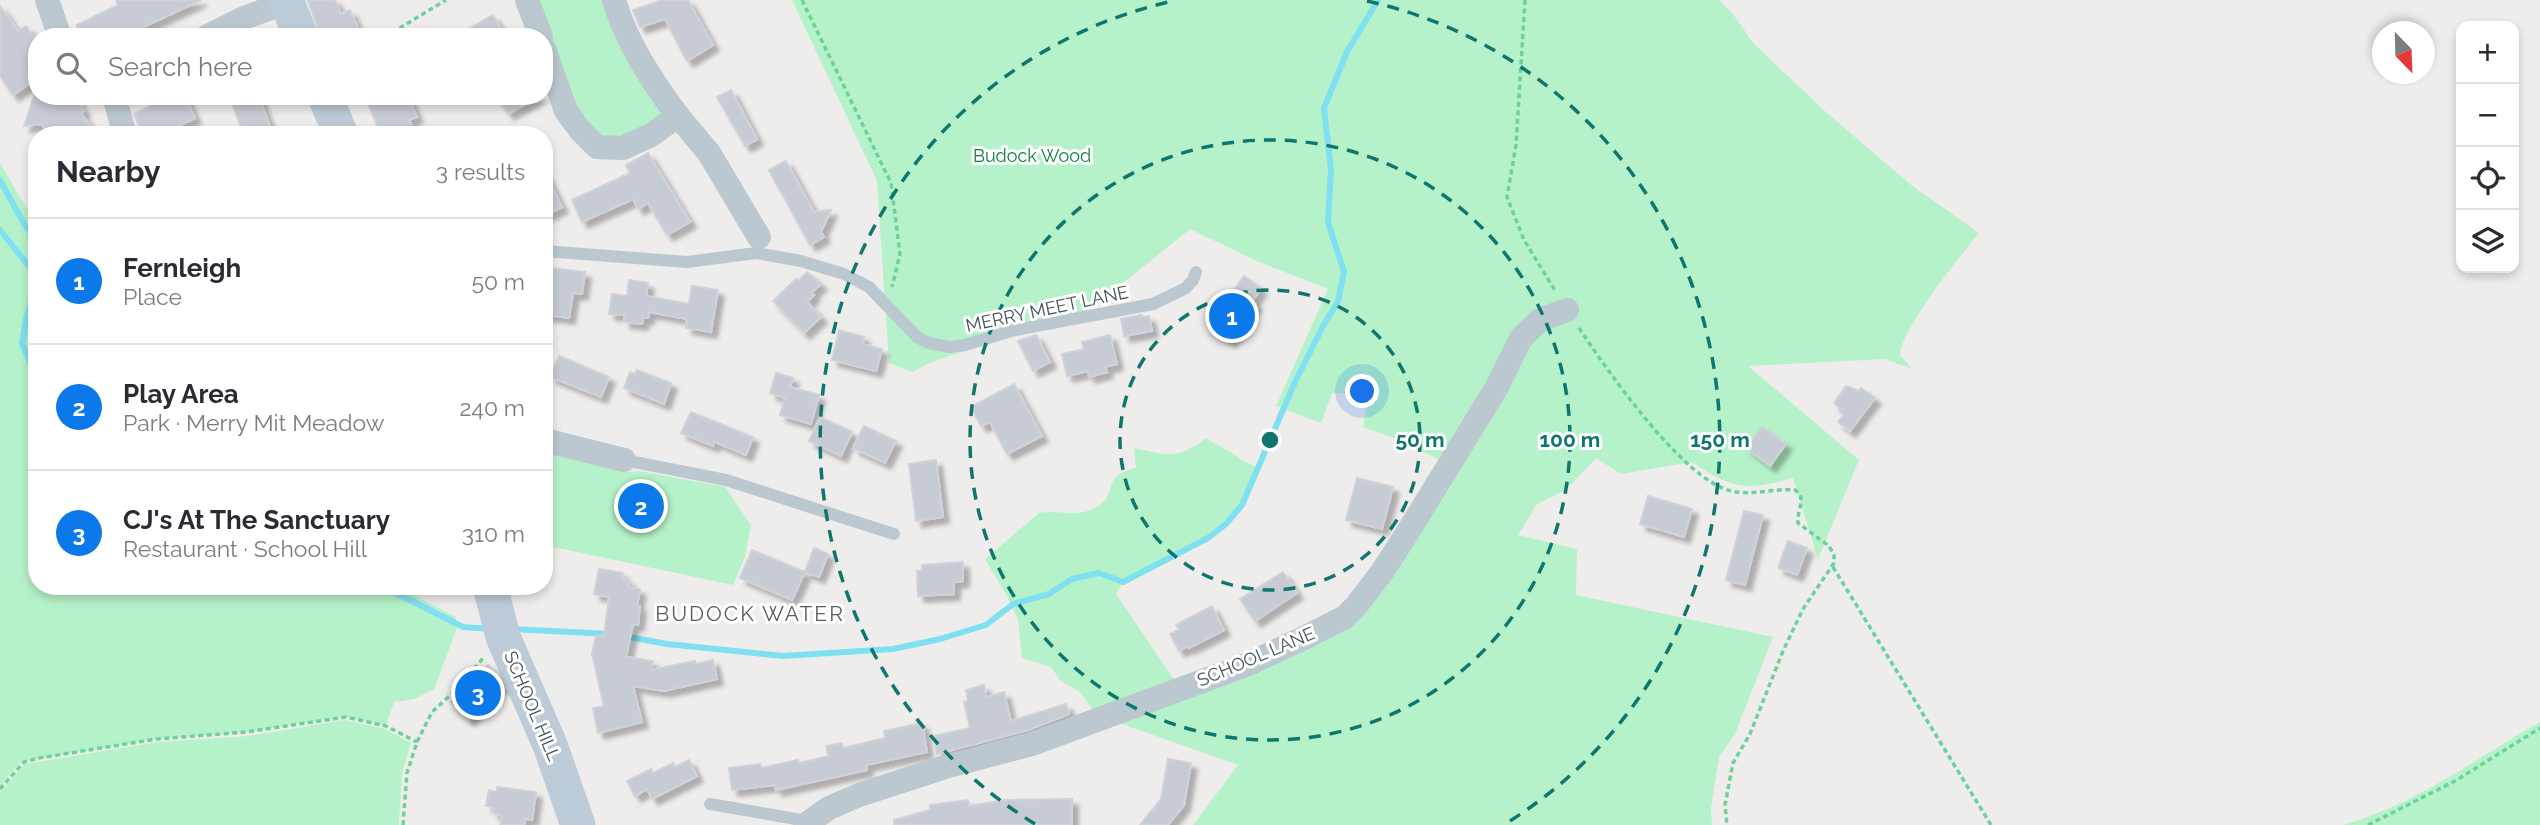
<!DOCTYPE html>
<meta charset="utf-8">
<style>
:root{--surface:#fff;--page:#f2f2f3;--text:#2b2b33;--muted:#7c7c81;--line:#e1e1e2;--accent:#0b79ea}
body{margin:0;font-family:Raleway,sans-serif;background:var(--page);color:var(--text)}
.controls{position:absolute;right:21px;top:21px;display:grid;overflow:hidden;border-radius:14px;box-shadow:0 4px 10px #0003}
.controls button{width:63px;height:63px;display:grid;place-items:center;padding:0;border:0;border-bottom:2px solid var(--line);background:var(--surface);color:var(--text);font:35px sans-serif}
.compass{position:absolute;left:2372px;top:21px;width:63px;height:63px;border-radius:50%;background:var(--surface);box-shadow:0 4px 10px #0003;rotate:157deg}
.you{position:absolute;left:1363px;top:392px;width:24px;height:24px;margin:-18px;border:5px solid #fff;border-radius:50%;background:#1a73e8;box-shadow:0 0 0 10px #1a73e833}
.badge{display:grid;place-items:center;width:46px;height:46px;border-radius:50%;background:var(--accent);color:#fff;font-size:23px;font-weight:700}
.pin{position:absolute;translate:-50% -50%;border:4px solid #fff;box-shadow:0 2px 7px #0006}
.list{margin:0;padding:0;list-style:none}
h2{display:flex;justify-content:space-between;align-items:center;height:91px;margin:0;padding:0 28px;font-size:30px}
h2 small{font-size:23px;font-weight:400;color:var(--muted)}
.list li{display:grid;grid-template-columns:46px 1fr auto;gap:21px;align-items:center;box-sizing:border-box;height:126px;padding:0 28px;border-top:2px solid var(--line)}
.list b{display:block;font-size:26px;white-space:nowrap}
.list p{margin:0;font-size:23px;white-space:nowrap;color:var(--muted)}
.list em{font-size:23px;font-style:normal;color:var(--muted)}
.icon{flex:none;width:38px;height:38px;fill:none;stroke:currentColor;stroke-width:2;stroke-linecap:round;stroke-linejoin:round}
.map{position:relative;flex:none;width:2540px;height:825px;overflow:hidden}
.search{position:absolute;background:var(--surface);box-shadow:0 4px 10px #0003;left:28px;top:28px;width:525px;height:77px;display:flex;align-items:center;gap:18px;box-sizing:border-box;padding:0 24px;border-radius:28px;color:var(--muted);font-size:26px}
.panel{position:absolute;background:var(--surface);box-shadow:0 4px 10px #0003;left:28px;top:126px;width:525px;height:469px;border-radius:28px}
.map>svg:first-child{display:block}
.green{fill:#b5f2c9}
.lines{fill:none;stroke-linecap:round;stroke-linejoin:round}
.stream{stroke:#7fe0f2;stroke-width:6}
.building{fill:#c7cbd3;stroke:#cfd2d8;stroke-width:2;filter:url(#shadow)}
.path{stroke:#6bd299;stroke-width:3.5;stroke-dasharray:5 3.5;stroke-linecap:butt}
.lane{stroke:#bbc8d0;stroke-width:12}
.street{stroke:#bbc8d0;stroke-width:24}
.secondary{stroke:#bccbd7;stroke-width:35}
.ring{fill:none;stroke:#0f766e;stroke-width:3.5;stroke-dasharray:12 9}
.labels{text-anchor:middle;stroke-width:6;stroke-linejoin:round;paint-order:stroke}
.park-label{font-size:18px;fill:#0f8042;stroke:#fff}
.street-label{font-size:18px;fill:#43515b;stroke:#fff}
.quarter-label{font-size:21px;letter-spacing:2px;fill:#585d61;stroke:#fff}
.centre{fill:#0f766e;stroke:#fff;stroke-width:3.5}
.ring-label{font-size:21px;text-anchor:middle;font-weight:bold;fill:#0f766e;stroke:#fff;stroke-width:6;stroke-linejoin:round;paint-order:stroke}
</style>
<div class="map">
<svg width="2540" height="825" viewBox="0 0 2540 825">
<defs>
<filter id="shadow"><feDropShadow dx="6" dy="6" stdDeviation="2" flood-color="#0004"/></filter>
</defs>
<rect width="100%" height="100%" fill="#efecec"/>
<g class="green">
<path d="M531 0H610L670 112 622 145 582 128Z"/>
<path d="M792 0H1719L1733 14 1754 44 1827 113 1911 185 1979 233C1960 256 1902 328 1900 355L1912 369 1885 359 1748 366 1859 460 1818 559 1793 478C1749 491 1730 489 1692 462L1621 474 1596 458 1567 489 1537 504 1518 535 1577 549 1576 595 1773 637 1735 734 1719 757 1711 808 1712 825H1193L1238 765 1111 720 1336 630 1444 462 1396 439 1363 427 1366 410 1363 394 1332 393 1321 423 1276 406 1328 289 1257 261 1190 229 1071 325 1011 335 932 362 912 372 889 363 877 181Z"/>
<path d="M0 163 37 226V586H396L456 617 457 628 434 689 415 699 394 702 386 726 346 717 246 732 157 739 21 762 0 786Z"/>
<path d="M1206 438 1258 469C1253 481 1249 494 1242 504 1220 542 1161 563 1123 582L1116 594 1177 684 1096 714 1080 692 1060 680 1051 667 1022 658 1018 620 1007 596 985 559 1039 513C1057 509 1076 518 1095 508 1121 495 1098 476 1136 468L1134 448C1168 455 1175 461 1206 438Z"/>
<path d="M544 450 627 472 639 471 725 487 751 525 745 557 733 585 544 545Z"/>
<path d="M345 720 385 729 411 743 402 774 399 825H0V793L25 764 158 742 248 736Z"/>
<path d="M2540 722V825H2343C2421 802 2471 761 2540 722Z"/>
</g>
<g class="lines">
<g class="stream">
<path d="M0 180 24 224 37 241"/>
<path d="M0 230 32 270 33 296 26 319 22 344 37 377"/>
<path d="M382 586 463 627 491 629"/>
<path d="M512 629 610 634"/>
<path d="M624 636 667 644 783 656 893 649 940 639 986 625 1013 604 1049 594 1072 579 1099 573 1123 582 1208 538 1226 524 1242 505 1295 382 1322 328 1338 301 1344 272 1328 222 1331 170 1324 108 1347 52 1378 0"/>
</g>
</g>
<g class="building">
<path d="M116 0H201L122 37H82L77 25 118 5Z"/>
<path d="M312 0H335L341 14 350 10 358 28 336 37H321L308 1Z"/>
<path d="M662 0H688L713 45 687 61 665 19 640 27 633 10Z"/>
<path d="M0 6 18 31 26 26 37 42V78L13 95 0 76Z"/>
<path d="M493 15 506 37H454Z"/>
<path d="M731 90 757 139 745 146 717 97Z"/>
<path d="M34 96H52L58 105 75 96 84 111 81 113 97 135H49L42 124 24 126Z"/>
<path d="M153 96H185L195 118 160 135H143L134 114 156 103Z"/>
<path d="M240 96H259L273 135H244L231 100Z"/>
<path d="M365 96H408L417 117 409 120 416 135H381Z"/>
<path d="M497 96H540L508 114Z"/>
<path d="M648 153 690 222 667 235 648 203 638 209 633 199 582 222 572 200 630 173 626 165Z"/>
<path d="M786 161 814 212 831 210 821 232 824 237 810 245 769 170Z"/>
<path d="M544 171 562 207 544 216Z"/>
<path d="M544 267 585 272 582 294 573 293 569 318 544 315 548 290H544Z"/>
<path d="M807 272 821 284 811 293 814 295 807 302 821 317 804 333 773 301 796 279 798 281Z"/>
<path d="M1244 276 1261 288 1252 302 1256 304 1230 341 1208 327Z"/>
<path d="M629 280 648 283 646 296 689 304 692 286 718 290 711 332 686 328 687 319 649 312 648 318H643L642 324 624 322 625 315 609 314 612 294 627 296Z"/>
<path d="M1141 315V317L1149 316 1152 331 1124 336 1121 319Z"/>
<path d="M839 330 864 337 862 344 882 349 876 371 832 360Z"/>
<path d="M1036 335 1050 362 1033 371 1018 341Z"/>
<path d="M1110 335 1117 364 1105 367 1107 372 1089 377 1088 371 1067 376 1062 354 1084 349 1082 342Z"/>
<path d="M559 356 609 377 601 397 550 377Z"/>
<path d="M637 370 671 383 664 404 624 388 630 372 635 374Z"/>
<path d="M776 373 793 378 790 387 819 395 811 424 780 415 785 398 770 393Z"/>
<path d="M1014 384 1042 436 1007 454 990 422 981 426 971 407Z"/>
<path d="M1846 386 1859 391 1861 388 1875 398 1850 431 1838 422 1844 414 1839 411 1840 408 1834 403Z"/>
<path d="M691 412 753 437 746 455 715 442 713 446 681 433Z"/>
<path d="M820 417 852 432 841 456 809 441Z"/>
<path d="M864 426 896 441 885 463 853 448Z"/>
<path d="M1762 427 1786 444 1770 466 1746 448Z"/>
<path d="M936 460 943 517 916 521 909 464Z"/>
<path d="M1357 478 1393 487 1382 529 1346 520Z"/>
<path d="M1648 496 1692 509 1684 537 1640 524Z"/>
<path d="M1744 511 1763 515 1745 585 1726 580Z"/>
<path d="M1788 541 1807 548 1797 575 1778 568Z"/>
<path d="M814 548 828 554 819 577 805 572Z"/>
<path d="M752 550 805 572 792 600 740 578Z"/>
<path d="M963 562V581L954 582V594L918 596 917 571H922V565Z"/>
<path d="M599 569 623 573 622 579 629 580 628 587 640 589 637 606H640L638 625 633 624 626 657 653 661 651 670 695 661 696 664 713 660 717 679 664 691 633 686 642 722 598 733 593 708 604 706 592 654 596 635 604 637 609 597 594 594Z"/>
<path d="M1283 572 1297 593 1255 621 1240 599Z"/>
<path d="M1212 606 1224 630 1189 648 1188 646 1179 651 1170 634 1179 630 1176 625Z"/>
<path d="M488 665 497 675 502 686 468 720 451 702Z"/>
<path d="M984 685 986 697 1004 692 1011 721 1066 704 1069 714 1028 730 937 754 934 736 970 728 964 702 968 701 966 690Z"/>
<path d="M922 723 927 752 866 765 867 770 776 790 775 785 732 790 729 768 760 764 761 768 798 760 799 763 829 756 826 746 842 743 843 748 885 738 884 731Z"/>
<path d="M1168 759 1191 763 1184 805 1168 825H1140L1161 799Z"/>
<path d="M689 760 697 776 652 799 647 789 635 796 627 781 651 769 653 773 673 763 675 767Z"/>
<path d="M497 787 536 792 532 820 525 819 524 825H500L502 815 493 813 494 807 486 806 489 790 497 792Z"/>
<path d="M1072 799V825H894V820L930 810V805L968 800 969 806 1004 800Z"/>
</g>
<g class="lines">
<g class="path">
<path d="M802 0 891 183 900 254 892 287"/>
<path d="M1525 0 1516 145 1507 197 1524 240 1556 292"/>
<path d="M385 37 446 0"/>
<path d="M1579 328C1607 370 1683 480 1731 491 1752 496 1774 488 1795 490 1808 498 1796 511 1798 523L1829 546 1834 555V563L1803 609 1783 651 1750 734 1733 763 1725 805 1727 825"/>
<path d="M1833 567 1991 825"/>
<path d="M0 789 24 762 39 758 157 739 246 732 346 717 386 726 417 742"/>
<path d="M403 825 407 773 417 742 432 712 458 688 484 657"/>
<path d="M2368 825 2455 781 2540 728"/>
</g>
<g class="lane">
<path d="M544 251 687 262 756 253 801 261 844 274 869 287 917 337 928 343 950 347 965 345 1015 330 1153 304 1186 288 1193 280 1196 272"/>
<path d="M624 460 726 480 894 534"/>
<path d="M710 804 807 821"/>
</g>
<g class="street">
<path d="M47 0 60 37"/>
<path d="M527 0 541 37"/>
<path d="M206 37 244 18 287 2"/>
<path d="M544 49 566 111 580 130 597 147 623 148 651 135 678 116C652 81 626 42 614 0"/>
<path d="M114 96 125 135"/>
<path d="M678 116 709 153 759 237"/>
<path d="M544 440 624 460"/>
<path d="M805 825 829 808 859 795 945 767 1032 744 1246 665 1304 638 1345 617 1356 606 1382 572 1406 535 1497 387 1521 338 1540 320 1567 310"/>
</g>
<g class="secondary">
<path d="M286 0 301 37"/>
<path d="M325 96 341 135"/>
<path d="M490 586 503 637 550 745 578 825"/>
</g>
</g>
<g class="ring">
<circle cx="1270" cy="440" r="150"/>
<circle cx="1270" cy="440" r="300"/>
<path d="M1035 824A450 450 0 0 1 1173 1M1367 1A450 450 0 0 1 1505 824"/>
</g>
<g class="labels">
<g class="park-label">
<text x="1032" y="162">Budock Wood</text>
</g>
<g class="street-label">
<text transform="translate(1047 309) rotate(-12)" y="6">MERRY MEET LANE</text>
<text transform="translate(1256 657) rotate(-23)" y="6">SCHOOL LANE</text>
<text transform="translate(532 706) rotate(67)" y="6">SCHOOL HILL</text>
</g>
<g class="quarter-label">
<text x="750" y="621">BUDOCK WATER</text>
</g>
</g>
<circle cx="1270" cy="440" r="10" class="centre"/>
<g class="ring-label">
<text x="1420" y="447">50 m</text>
<text x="1570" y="447">100 m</text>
<text x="1720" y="447">150 m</text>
</g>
</svg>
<div class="controls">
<button>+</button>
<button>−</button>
<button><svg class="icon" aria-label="locate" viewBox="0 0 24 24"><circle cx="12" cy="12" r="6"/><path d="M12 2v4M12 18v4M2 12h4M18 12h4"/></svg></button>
<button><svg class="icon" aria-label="layers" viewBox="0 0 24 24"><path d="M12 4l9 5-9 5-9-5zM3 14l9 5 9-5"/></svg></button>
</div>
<svg class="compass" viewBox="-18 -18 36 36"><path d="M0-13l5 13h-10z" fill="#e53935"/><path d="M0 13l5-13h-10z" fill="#7c7c81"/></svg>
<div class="you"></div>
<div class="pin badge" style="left:1232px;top:316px">1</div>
<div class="pin badge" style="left:641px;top:506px">2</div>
<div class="pin badge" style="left:478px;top:693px">3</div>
<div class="search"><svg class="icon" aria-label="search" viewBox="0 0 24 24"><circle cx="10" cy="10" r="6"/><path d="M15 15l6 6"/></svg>Search here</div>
<section class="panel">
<h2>Nearby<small>3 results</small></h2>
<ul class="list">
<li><span class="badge">1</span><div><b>Fernleigh</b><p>Place</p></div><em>50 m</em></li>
<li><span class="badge">2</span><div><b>Play Area</b><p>Park · Merry Mit Meadow</p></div><em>240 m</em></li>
<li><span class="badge">3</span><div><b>CJ's At The Sanctuary</b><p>Restaurant · School Hill</p></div><em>310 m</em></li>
</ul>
</section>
</div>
